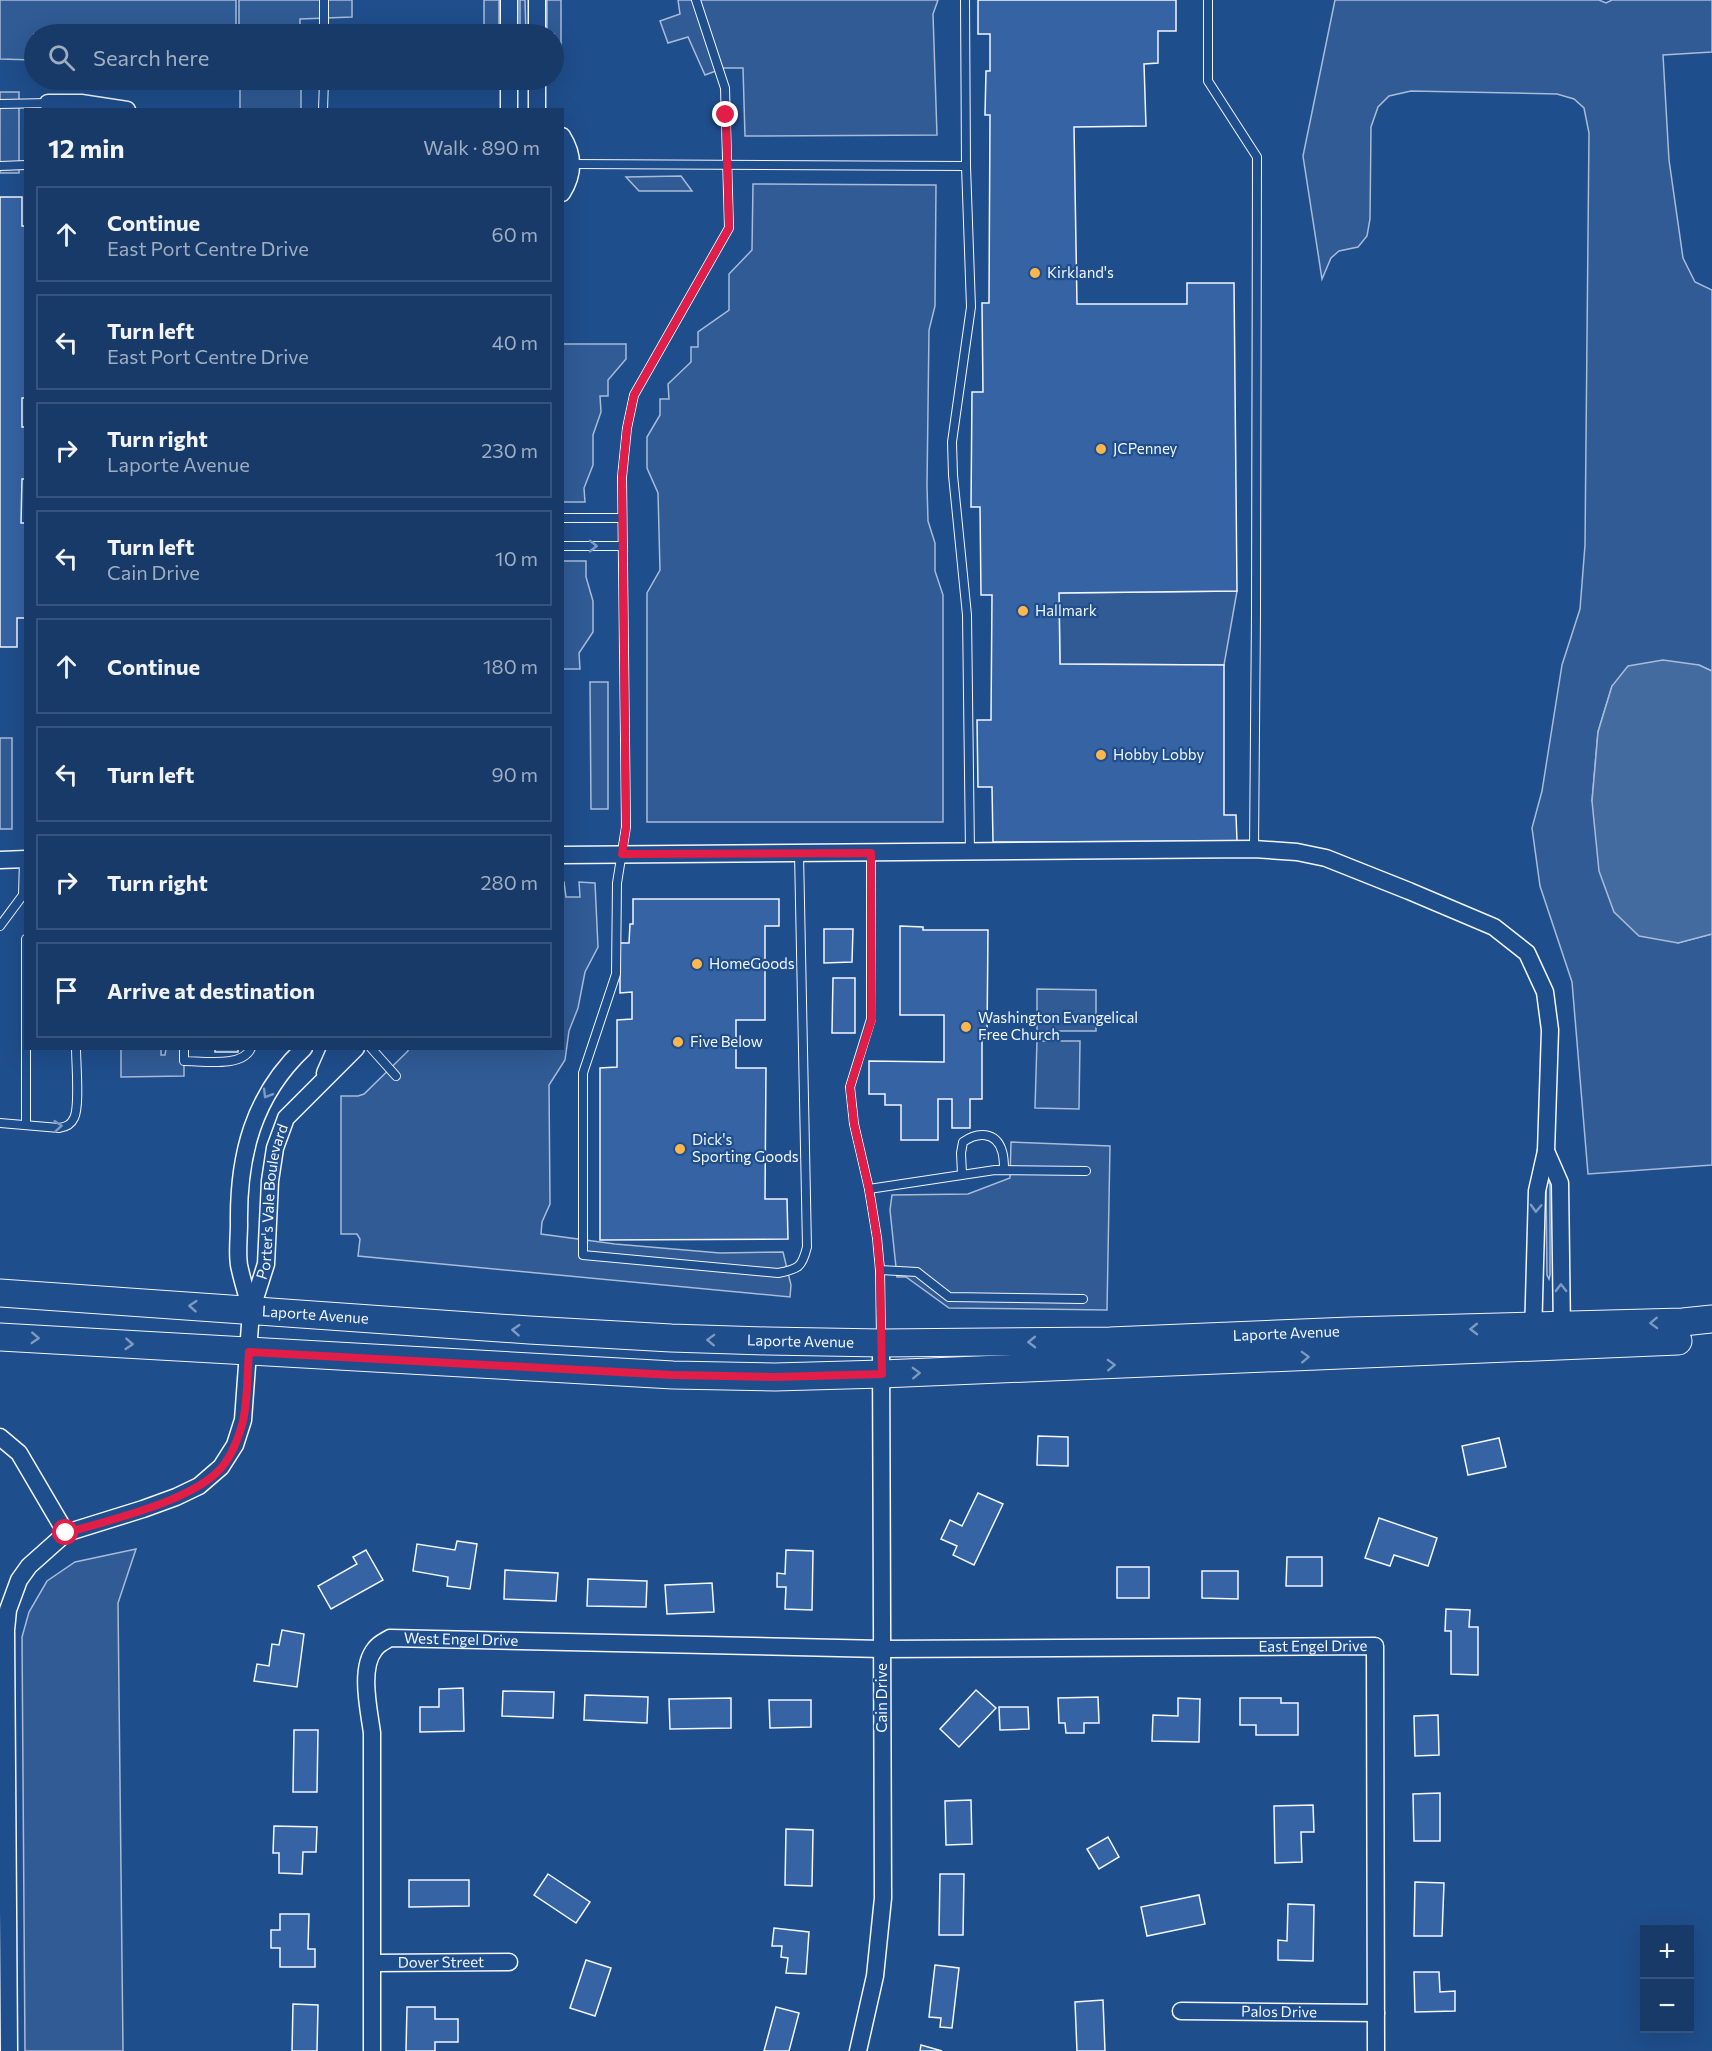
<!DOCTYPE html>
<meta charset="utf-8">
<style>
:root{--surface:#173a69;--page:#244571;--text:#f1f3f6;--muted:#9eadc0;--line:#36547d}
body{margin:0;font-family:Commissioner,sans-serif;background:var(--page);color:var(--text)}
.controls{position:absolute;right:18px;bottom:18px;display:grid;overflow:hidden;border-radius:0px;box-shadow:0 6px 24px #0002}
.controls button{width:54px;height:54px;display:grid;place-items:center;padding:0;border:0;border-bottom:2px solid var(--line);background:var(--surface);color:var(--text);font:30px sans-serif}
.stop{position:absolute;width:18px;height:18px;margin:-14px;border:4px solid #e11d48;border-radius:50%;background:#fff}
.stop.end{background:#e11d48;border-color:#fff;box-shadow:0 2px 6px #0008}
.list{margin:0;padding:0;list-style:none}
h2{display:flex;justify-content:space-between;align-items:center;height:78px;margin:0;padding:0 24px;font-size:26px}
h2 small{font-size:20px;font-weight:400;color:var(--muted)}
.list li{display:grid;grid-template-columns:39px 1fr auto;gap:18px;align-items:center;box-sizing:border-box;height:96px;margin:0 12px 12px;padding:0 12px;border:2px solid var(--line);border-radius:0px}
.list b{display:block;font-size:22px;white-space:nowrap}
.list p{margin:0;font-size:20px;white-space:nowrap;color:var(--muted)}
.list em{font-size:20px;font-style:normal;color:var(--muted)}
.icon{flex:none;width:33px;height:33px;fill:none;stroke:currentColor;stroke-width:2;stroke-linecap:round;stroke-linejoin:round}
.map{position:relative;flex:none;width:1712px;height:2051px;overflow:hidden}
.search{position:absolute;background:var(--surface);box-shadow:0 6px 24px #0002;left:24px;top:24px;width:540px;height:66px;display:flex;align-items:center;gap:15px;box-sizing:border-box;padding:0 21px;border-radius:33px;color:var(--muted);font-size:22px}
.panel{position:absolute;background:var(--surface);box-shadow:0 6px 24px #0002;left:24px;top:108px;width:540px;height:942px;border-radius:0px}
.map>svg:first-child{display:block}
.built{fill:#305b95;stroke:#a8bbd7;stroke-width:1.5}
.water{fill:#446ba0;stroke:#a8bbd7;stroke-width:1.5}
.building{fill:#3563a3;stroke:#f2f6ff;stroke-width:1.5}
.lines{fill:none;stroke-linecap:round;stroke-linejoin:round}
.lane-casing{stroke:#f2f6ff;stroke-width:10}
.street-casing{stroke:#f2f6ff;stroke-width:19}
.primary-casing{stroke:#f2f6ff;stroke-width:29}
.lane{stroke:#1f4e8c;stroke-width:8}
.street{stroke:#1f4e8c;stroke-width:16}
.primary{stroke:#1f4e8c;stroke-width:27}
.oneway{stroke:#7e9ac0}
.route{stroke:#e11d48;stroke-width:8}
.poi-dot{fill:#ffb74d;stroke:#1f4e8c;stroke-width:2}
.labels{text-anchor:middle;stroke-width:4.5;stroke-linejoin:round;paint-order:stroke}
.poi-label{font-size:15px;fill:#f2f6ff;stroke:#1f4e8c;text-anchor:start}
.street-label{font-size:15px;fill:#f2f6ff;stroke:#1f4e8c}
</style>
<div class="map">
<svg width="1712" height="2051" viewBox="0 0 1712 2051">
<rect width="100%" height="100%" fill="#1f4e8c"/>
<g class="built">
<path d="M0 0H236V34H34V60L0 59Z"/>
<path d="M239 0H352V17L300 19V34H239Z"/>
<rect x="484" y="0" width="15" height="34"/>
<path d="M520 0H525L526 34H520Z"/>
<path d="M547 0H561V60L554 65V34H547Z"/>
<path d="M678 0H938L933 14 937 135 745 136 743 68H724L705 75 688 37 668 43 660 21 680 14Z"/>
<path d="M1335 0H1599L1606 3 1612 0H1712V52L1663 55 1669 160 1683 258 1695 282 1712 290V671L1699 665 1612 686 1598 732 1592 801 1678 943 1712 934V1165L1588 1174 1572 982 1540 886 1532 828 1542 791 1562 665 1580 609 1585 545 1589 133 1584 108 1574 99 1557 94 1411 91 1389 96 1378 107 1371 127 1370 219 1367 236 1358 247 1339 251 1331 258 1322 279 1303 156Z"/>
<rect x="240" y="80" width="61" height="29"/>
<rect x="0" y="92" width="19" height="81"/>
<path d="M681 176 692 191H639L626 177Z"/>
<path d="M753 184 936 185 935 306 929 330 927 486 928 521 935 543V571L943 595V822H647V593L660 570 658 493 647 468V437L660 415V399H669L668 384 691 362V347H698V332L729 310V274L752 250Z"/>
<path d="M563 344H626V359L608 380V396H600L601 412 593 435V465L584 488 585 502H563Z"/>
<path d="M563 561H586V577L593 601V632L579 653 580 669H563Z"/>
<path d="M1237 591 1224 665 1060 664 1059 593Z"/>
<path d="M590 682H608V809H591Z"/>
<rect x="0" y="738" width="12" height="91"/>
<path d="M563 882H564L566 897H580L579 882 595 883 598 947 585 972 578 1008 569 1031 565 1060 549 1085 550 1204 542 1222 541 1234 615 1244 720 1253 783 1252 791 1285 790 1297 358 1256 360 1239 357 1234H341V1096H358L364 1094 408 1051V1049L562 1048Z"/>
<path d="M1037 989 1096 990V1031H1037Z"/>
<path d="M1037 1041H1080L1079 1109 1035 1108Z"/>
<path d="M121 1049H161V1055H165L166 1049H184V1076L121 1077Z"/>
<path d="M1011 1142 1110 1146 1107 1310 949 1308 906 1277H897L890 1210 892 1195 968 1194 1010 1178Z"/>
<path d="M1546 1183H1550V1275L1549 1279 1547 1275Z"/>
<path d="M136 1549 118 1603 123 2051H25L22 1637 29 1612 47 1581 75 1562Z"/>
</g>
<path class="water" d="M1663 660 1699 665 1712 671V934L1678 943 1639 936 1614 912 1599 871 1592 801 1598 732 1612 686 1628 666Z"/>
<g class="building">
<path d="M978 0H1176V31H1158V63L1144 64 1146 126 1074 127 1077 304H1187V283H1234L1237 591 1059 593 1060 664 1224 665V815H1236L1237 841 993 842 992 787H978L977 720H991L992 595H981L980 507H971L972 392H983L982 303H989L990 115H985L986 71H990V34H978Z"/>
<path d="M0 197H22V226H26V398H22V427H26V479H22L21 523H26V618H17V647H0Z"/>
<path d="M633 899H779V926H765V1020H736V1068H766L765 1199H787L788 1239 600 1240V1068L617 1067V1020L632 1019V992L620 993V943H629L630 924H633Z"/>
<path d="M900 926 923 927V930H988L987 1038H982V1099H970V1128H952V1099H938V1140H901V1105H885V1094H869V1061L944 1062V1015H900Z"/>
<path d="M824 929H853L852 962 824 963Z"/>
<path d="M833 978H855V1033H832Z"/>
<rect x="215" y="1048" width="23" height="4"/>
<path d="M1038 1436 1068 1437V1466L1037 1465Z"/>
<path d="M1499 1438 1506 1467 1468 1475 1462 1446Z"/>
<path d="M978 1493 1003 1504 974 1565 953 1555 957 1546 941 1539 950 1520 962 1526Z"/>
<path d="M1379 1518 1437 1538 1428 1566 1394 1555 1390 1566 1365 1558Z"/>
<path d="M457 1541 477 1544 470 1589 447 1586 448 1577 413 1571 417 1544 455 1550Z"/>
<path d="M366 1550 383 1580 331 1609 318 1586 357 1564 353 1557Z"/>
<path d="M786 1550 813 1551 812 1610 785 1609 786 1587H777V1573L785 1574Z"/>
<path d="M1287 1557H1322V1586H1286Z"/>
<rect x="1117" y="1567" width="32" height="31"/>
<path d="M505 1570 558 1573 556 1601 504 1599Z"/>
<path d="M1202 1571H1238V1599L1202 1598Z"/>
<path d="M588 1579 647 1581 646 1607 587 1606Z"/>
<path d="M712 1583 714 1612 667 1614 665 1585Z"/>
<path d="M1446 1609 1470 1610 1469 1627H1478V1675L1451 1674V1631H1445Z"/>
<path d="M282 1630 304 1634 297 1687 254 1681 257 1664 269 1666 272 1644 279 1645Z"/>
<path d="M463 1688 464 1731 420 1732V1707H439V1689Z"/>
<path d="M976 1690 996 1708 959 1747 940 1729Z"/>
<path d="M503 1691 554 1692 553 1718 502 1716Z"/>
<path d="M585 1695 648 1697 647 1723 584 1720Z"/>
<path d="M1098 1697 1099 1723H1084V1733H1066L1065 1723H1059L1058 1698Z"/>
<path d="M731 1698V1728L670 1729 669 1699Z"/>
<path d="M1178 1698 1200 1699 1199 1742 1152 1741 1153 1715 1178 1716Z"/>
<path d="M1240 1698H1281V1703H1298V1735H1256V1725H1240Z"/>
<path d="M769 1700H811V1727L770 1728Z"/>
<path d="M999 1707H1028L1029 1729 1000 1730Z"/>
<path d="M1438 1715 1439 1755 1415 1756 1414 1716Z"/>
<path d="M294 1730H318L317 1792H293Z"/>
<path d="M1440 1793V1841H1414L1413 1794Z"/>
<path d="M971 1800 972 1844 946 1845 945 1801Z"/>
<path d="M1313 1805 1314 1832H1301L1302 1862 1275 1863 1274 1806Z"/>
<path d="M274 1826 317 1827 316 1852H303L302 1874 279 1873V1853H273Z"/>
<path d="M786 1829 813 1830 812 1886 785 1885Z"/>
<path d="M1108 1837 1119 1857 1099 1869 1087 1849Z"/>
<path d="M548 1874 590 1902 576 1923 534 1895Z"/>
<path d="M940 1874H964L963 1935H939Z"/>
<path d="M409 1880H469V1906L409 1907Z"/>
<path d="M1415 1882 1444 1883 1442 1936H1414Z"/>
<path d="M1199 1895 1205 1924 1147 1936 1141 1907Z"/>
<path d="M1288 1904 1314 1905 1313 1961 1278 1960V1940L1287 1941Z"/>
<path d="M280 1914H309L308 1949H315V1967H280V1948H271V1930H280Z"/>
<path d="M774 1928 809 1932 806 1974 786 1973 788 1958 781 1957 782 1946H772Z"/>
<path d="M586 1960 611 1968 595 2016 570 2008Z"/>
<path d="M935 1965 959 1968 952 2028 940 2027 941 2018 929 2017Z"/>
<path d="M1414 1972H1439L1440 1992 1455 1991V2011L1415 2012Z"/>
<path d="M1103 2000 1105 2051H1077L1075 2002Z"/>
<path d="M293 2004 318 2005 317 2051H292Z"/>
<path d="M407 2007H435V2019H458V2042H435V2051H406Z"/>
<path d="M776 2007 799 2013 789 2051H764Z"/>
<path d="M921 2045 942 2051H920Z"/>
</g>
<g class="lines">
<g class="lane-casing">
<g id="lane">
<path d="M696 0 725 88 729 228 634 395 627 428 622 477 626 827 617 883 616 974 583 1073V1255L778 1273C799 1269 802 1267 807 1247L799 853"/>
<path d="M965 0 966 166 971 307 952 442 953 475 967 615 970 852"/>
<path d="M1208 0V81L1257 157 1256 612 1254 849"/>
<path d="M324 34V0"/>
<path d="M0 104 48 103V106"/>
<path d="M323 110 324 80"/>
<path d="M572 164 966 166"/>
<path d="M0 166 26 165"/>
<path d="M562 518H622"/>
<path d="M562 546H623"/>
<path d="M871 853V1019L850 1087 854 1124 869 1189 877 1238 880 1270 881 1340"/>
<path d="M0 926 23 895 24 859"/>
<path d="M26 939V1125"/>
<path d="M184 1048V1061C202 1061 243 1068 251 1048"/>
<path d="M371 1048 396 1076"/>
<path d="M0 1123 59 1128C66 1127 71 1125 74 1118 80 1107 76 1063 76 1048"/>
<path d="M962 1174 961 1153 963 1142C977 1132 996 1131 1002 1151 1004 1157 1004 1164 1004 1170"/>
<path d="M869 1189 995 1170 1086 1171"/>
<path d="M880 1270 917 1272 949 1297 1083 1299"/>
</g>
</g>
<g class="street-casing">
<g id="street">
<path d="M509 0V34"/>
<path d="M537 0V34"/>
<path d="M509 80V110"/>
<path d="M48 103H81L127 110"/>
<path d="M537 110V80"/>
<path d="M562 136C574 155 574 174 562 193"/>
<path d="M562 855 1254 849 1297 852 1326 858 1409 891 1494 927 1527 953 1545 992 1550 1030 1546 1151 1537 1191 1533 1336"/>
<path d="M0 860 26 859"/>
<path d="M325 1073 336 1048"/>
<path d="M1546 1151 1560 1183 1562 1333"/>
<path d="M251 1310C247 1295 242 1280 239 1265 237 1252 239 1237 239 1224 238 1156 253 1096 304 1048"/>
<path d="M0 1437 19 1453 66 1533"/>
<path id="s1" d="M373 1963 509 1962"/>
<path id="s2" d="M1181 2011 1376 2013"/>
<path id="s3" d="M9 2051 6 1630 8 1610 19 1580 29 1566 66 1533 143 1509 176 1497 199 1486 221 1467 235 1445 243 1420 251 1311 266 1264 270 1181 275 1148 286 1118 356 1048"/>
<path id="s4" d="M372 2051V1733C369 1710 359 1668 375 1649 378 1644 385 1641 390 1638L882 1649 1375 1646 1376 2051"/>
<path d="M858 2051 875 1976 883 1898 881 1343"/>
</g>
</g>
<g class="primary-casing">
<g id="primary">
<path id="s5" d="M0 1293 529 1330 671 1338 767 1341 881 1343 1110 1341 1350 1331 1683 1322 1712 1319"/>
<path d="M0 1337 673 1375 775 1377 882 1374 1678 1341"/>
</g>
</g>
<use href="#lane" class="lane"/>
<use href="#street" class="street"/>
<use href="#primary" class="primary"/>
</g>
<defs><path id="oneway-chevron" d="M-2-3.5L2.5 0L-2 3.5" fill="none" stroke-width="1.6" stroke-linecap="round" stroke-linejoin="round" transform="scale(1.5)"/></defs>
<g class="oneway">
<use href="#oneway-chevron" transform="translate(593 546)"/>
<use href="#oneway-chevron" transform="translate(267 1094) rotate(121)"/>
<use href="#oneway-chevron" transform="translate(58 1126) rotate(-5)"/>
<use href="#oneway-chevron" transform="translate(1536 1208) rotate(92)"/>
<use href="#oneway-chevron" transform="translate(1561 1288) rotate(-91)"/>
<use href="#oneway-chevron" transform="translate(193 1306) rotate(-176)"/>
<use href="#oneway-chevron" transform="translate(1654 1323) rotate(178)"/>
<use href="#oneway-chevron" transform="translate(1474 1329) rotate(179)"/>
<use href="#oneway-chevron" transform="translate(516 1330) rotate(-176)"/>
<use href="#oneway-chevron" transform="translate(35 1338) rotate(3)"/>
<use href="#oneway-chevron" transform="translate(711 1340) rotate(-178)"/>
<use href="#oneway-chevron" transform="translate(1032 1342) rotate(179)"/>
<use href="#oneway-chevron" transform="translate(129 1344) rotate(4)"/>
<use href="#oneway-chevron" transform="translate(1305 1357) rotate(-2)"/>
<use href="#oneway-chevron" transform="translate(1111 1365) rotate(-2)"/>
<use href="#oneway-chevron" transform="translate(916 1373) rotate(-2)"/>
</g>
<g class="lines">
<path class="route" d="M66 1533C109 1520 194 1501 222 1467 232 1455 239 1436 243 1421 248 1399 247 1374 249 1352L673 1375 775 1377 882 1374 880 1270 877 1238 869 1189 854 1124 850 1087 872 1019 871 853 622 854 626 827 622 477 627 428 634 395 729 228 726 115"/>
</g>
<g class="poi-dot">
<circle cx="1035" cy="273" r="6"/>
<circle cx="1101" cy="449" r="6"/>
<circle cx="1023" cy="611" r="6"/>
<circle cx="1101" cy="755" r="6"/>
<circle cx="697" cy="964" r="6"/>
<circle cx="966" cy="1027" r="6"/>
<circle cx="678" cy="1042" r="6"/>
<circle cx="680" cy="1149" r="6"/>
</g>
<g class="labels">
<g class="poi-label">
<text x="1047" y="278">Kirkland's</text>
<text x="1113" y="454">JCPenney</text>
<text x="1035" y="616">Hallmark</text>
<text x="1113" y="760">Hobby Lobby</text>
<text x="709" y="969">HomeGoods</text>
<text x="978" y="1023">Washington Evangelical<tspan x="978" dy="17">Free Church</tspan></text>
<text x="690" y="1047">Five Below</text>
<text x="692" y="1145">Dick's<tspan x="692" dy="17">Sporting Goods</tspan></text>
</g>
<g class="street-label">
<text dy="5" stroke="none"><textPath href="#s3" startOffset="984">Porter's Vale Boulevard</textPath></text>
<text dy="5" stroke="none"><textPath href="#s5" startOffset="316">Laporte Avenue</textPath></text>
<text dy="5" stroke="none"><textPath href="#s5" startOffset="1288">Laporte Avenue</textPath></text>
<text dy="5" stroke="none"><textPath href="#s5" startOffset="802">Laporte Avenue</textPath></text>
<text dy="5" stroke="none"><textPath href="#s4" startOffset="494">West Engel Drive</textPath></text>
<text dy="5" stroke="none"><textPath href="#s4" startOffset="1346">East Engel Drive</textPath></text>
<text transform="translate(882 1698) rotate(-90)" y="5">Cain Drive</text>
<text dy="5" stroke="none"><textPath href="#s1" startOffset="68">Dover Street</textPath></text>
<text dy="5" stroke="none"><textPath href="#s2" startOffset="98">Palos Drive</textPath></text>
</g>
</g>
</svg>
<div class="controls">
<button>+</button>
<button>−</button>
</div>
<div class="stop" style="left:66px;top:1533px"></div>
<div class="stop end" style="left:726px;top:115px"></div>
<div class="search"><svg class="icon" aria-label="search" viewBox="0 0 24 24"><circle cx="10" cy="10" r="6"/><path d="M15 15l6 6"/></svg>Search here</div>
<section class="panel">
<h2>12 min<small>Walk · 890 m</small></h2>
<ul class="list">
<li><svg class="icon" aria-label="ahead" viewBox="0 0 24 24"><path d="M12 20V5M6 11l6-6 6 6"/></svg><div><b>Continue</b><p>East Port Centre Drive</p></div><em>60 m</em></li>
<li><svg class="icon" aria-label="left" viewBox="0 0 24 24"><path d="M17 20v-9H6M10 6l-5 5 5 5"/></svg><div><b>Turn left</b><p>East Port Centre Drive</p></div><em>40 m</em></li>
<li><svg class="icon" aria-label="right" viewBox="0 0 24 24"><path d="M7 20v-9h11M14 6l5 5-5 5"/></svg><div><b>Turn right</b><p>Laporte Avenue</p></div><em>230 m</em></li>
<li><svg class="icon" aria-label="left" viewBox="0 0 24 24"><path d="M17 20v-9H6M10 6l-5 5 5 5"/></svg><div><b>Turn left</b><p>Cain Drive</p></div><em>10 m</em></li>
<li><svg class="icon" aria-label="ahead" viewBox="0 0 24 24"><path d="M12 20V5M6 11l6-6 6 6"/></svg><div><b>Continue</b></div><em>180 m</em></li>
<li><svg class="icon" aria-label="left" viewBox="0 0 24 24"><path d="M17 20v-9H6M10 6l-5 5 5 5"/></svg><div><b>Turn left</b></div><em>90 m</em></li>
<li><svg class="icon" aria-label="right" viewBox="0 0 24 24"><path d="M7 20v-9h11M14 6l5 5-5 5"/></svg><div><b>Turn right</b></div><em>280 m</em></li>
<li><svg class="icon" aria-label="arrive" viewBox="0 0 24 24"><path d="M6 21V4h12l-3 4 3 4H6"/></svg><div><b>Arrive at destination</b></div></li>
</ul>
</section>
</div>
